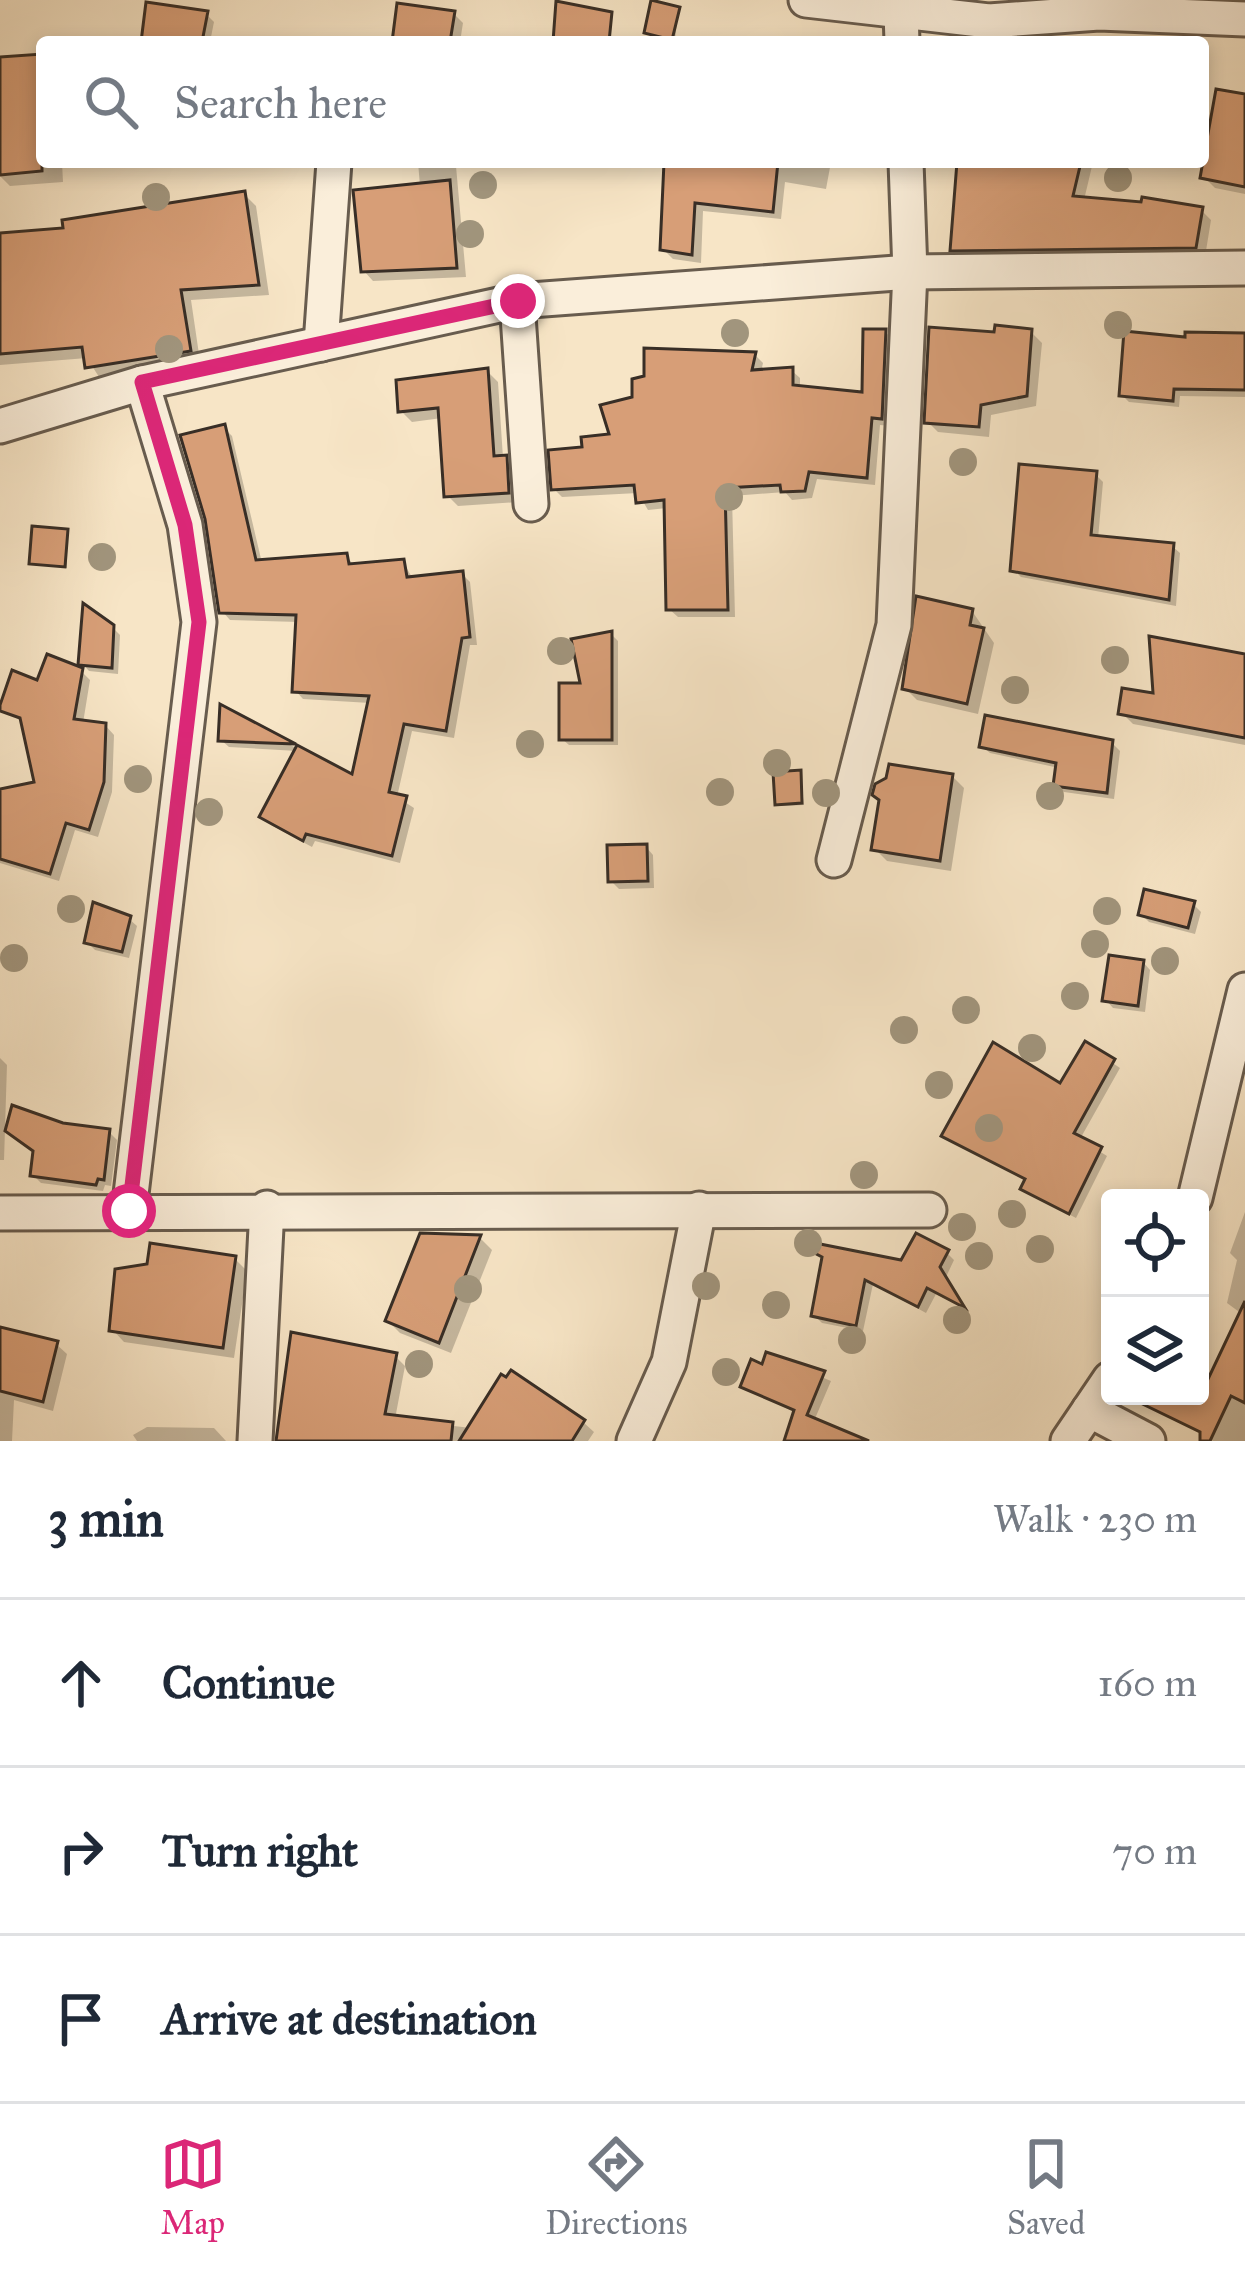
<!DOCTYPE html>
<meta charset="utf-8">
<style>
:root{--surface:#fff;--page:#f2f2f3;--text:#1f2937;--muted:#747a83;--line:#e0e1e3;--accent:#db2777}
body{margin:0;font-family:"IM FELL Great Primer",serif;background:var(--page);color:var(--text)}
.controls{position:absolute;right:36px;bottom:36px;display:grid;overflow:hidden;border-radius:12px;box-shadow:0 6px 18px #0003}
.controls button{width:108px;height:108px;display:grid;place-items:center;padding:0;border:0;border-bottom:3px solid var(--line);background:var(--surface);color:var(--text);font:60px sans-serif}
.stop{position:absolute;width:36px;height:36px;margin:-27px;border:9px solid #db2777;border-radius:50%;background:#fff}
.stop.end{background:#db2777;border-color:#fff;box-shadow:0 3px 12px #0008}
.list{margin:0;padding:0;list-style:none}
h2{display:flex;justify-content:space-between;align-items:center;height:156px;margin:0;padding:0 48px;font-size:51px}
h2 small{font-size:39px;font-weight:400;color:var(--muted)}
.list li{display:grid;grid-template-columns:78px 1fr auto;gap:36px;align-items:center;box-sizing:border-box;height:168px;padding:0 48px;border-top:3px solid var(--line)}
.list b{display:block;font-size:45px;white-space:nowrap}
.list em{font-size:39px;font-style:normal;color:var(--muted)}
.icon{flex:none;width:66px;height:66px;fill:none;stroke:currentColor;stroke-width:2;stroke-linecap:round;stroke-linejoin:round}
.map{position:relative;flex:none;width:1245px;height:1441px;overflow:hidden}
.search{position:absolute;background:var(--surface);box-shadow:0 6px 18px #0003;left:36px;right:36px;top:36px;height:132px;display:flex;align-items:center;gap:30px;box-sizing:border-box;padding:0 42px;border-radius:12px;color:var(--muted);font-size:45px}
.sheet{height:660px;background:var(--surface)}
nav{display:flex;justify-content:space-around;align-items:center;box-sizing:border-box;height:168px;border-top:3px solid var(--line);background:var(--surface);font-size:33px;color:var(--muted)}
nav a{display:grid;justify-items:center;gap:6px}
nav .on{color:var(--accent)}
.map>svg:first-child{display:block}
.shadow{fill:#0003}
.building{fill:#d79e77;stroke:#382e26;stroke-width:3}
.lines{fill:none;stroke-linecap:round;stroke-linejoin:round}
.minor-casing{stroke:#685c4e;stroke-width:39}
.minor{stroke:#faeeda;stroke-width:33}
.tree{fill:#a1957d}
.route{stroke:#db2777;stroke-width:15}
</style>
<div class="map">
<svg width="1245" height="1441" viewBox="0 0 1245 1441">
<rect width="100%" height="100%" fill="#f7e5c6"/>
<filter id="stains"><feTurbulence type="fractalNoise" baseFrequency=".00167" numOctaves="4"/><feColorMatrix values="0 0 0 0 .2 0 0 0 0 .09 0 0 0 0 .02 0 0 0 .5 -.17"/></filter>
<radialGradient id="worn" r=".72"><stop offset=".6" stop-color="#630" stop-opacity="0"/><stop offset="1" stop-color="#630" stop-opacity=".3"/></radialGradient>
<g class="shadow">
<path d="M678 10 675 41 647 32Z"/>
<path d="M453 13 463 23 460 42H395Z"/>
<path d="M206 14 214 22 210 42H144Z"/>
<path d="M42 57V162H62L63 182 10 186 0 176V60Z"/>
<path d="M1245 97V194L1215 188 1204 177Z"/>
<path d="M418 162H469L456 166 466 277 373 281 364 271 420 186Z"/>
<path d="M667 162H831L826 189 785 182 781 219 703 211 701 263 673 259 663 249Z"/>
<path d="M960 162H1093L1084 200 1201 210 1211 220 1205 257 963 259 953 249Z"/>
<path d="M244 194 256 206 269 295 191 300 200 361 99 377 87 358 0 365V319L67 230Z"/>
<path d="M931 330 1031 332 1042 343 1036 406 991 415 989 437 938 432 927 421Z"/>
<path d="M885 332 894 340 890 426 880 425 875 485 817 479 812 498 792 500 785 492 732 496 735 617H678L669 609 667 508 648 510 638 493 562 497 554 489 585 449 755 355 763 363 761 372 791 370 800 378V389L865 395Z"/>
<path d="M1245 336V397L1180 396 1179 407 1129 402 1122 395 1188 340Z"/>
<path d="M487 371 498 382 503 458 516 469 519 502 458 506 447 495 442 418 412 422 401 411Z"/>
<path d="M224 428 232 436 262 563 346 556 354 565 403 562 413 579 462 574 470 582 477 645H470L454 738 412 731 397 797 414 808 400 863 315 841 312 847 271 825 263 816 297 751 229 747 221 740 223 709 354 779 370 703 303 699 295 690 299 622 230 620 222 611Z"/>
<path d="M1095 474 1103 482 1098 539 1172 546 1180 553 1176 606 1021 577 1013 569Z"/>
<path d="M67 532V568L32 563Z"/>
<path d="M972 611 994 643 978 714 917 700 905 688Z"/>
<path d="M112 627 120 635 118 674 89 671 82 663Z"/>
<path d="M611 634 618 641V745H569L562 739Z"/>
<path d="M81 671 90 680 83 723 105 725 114 735 112 792 98 837 75 830 59 881 0 863V788L40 794 25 723 2 710 38 683Z"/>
<path d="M1245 671V745L1133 724 1122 713 1156 696Z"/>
<path d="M1112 743 1120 751 1114 799 1064 792 1056 785 1059 768 990 753 982 746Z"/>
<path d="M800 773 804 805 781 806 778 803Z"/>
<path d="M952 776 964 788 951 871 887 861 875 849Z"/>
<path d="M646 847 653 855 654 888 619 889 611 881Z"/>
<path d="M1193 904 1201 912 1195 934 1149 922 1141 914Z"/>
<path d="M129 919 137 926 129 958 95 950 87 942Z"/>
<path d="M1143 962 1150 970 1145 1012 1113 1008 1106 1000Z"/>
<path d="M1086 1045 1120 1068 1080 1139 1107 1156 1076 1218 1030 1194 1024 1188 1027 1181 945 1136 1061 1087Z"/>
<path d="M0 1058 7 1065 4 1160H0Z"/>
<path d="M109 1132 117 1140 111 1186 105 1185 103 1191 41 1183 33 1175Z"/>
<path d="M1245 1212V1441H1213L1164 1412 1200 1396V1391L1205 1393 1242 1314 1227 1303 1237 1260 1230 1253Z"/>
<path d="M422 1236 480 1238 492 1250 451 1353 400 1333 388 1321Z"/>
<path d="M811 1248 903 1264 947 1253 954 1260 946 1277 966 1309 936 1294 926 1313 873 1284 863 1331 822 1323 814 1315 825 1259Z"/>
<path d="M235 1259 247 1271 234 1358 124 1342 112 1329Z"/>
<path d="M0 1330 56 1344 67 1354 53 1411 14 1400 12 1441H0Z"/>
<path d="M294 1335 395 1356 405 1366 395 1419 471 1428 583 1422 594 1432 588 1441H276Z"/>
<path d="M769 1355 831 1381 814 1421 833 1433 830 1441H787L796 1413 743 1386 764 1368Z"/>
<path d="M147 1427 214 1428 226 1441H137L133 1435Z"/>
</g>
<g class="building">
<path d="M651 0 680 7 672 40 644 33Z"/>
<path d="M556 1 612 12 609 42H553Z"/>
<path d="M146 2 208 11 202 42H141Z"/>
<path d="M397 3 455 11 450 42H392Z"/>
<path d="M42 54V171L0 175V57Z"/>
<path d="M1216 89 1245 94V187L1200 178Z"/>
<path d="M664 162H778L773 212 695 203 692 255 660 250Z"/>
<path d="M957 162H1081L1073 196 1141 202 1142 197 1203 207 1196 248 950 251Z"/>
<path d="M450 180 457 268 361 272 353 190Z"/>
<path d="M245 191 259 285 181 290 191 351 85 368 82 347 0 354V233L63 228 62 220Z"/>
<path d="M995 325 1032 329 1027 396 981 405 979 427 924 423 929 327 994 332Z"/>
<path d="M863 329H886L882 419 872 418 867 478 809 472 805 491 781 492 780 485 725 488 728 610H666L664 500 636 503 634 485 551 490 548 450 582 447 581 437 609 434 600 405 632 397V379L644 376V348L756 352 752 370 793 367V385L862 392Z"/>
<path d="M1124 331 1185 337V332L1245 333V390L1174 389 1173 401 1119 396Z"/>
<path d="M488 368 494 456 507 455 509 493 444 497 438 408 398 412 396 380Z"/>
<path d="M225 424 256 560 347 553 349 564 404 559 407 577 463 571 470 637 462 638 446 731 404 724 389 792 407 796 392 856 306 834 303 841 259 817 297 745 352 774 369 696 292 692 296 615 219 613 205 519 180 435Z"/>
<path d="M1019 464 1097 471 1091 535 1174 543 1169 600 1010 571Z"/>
<path d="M32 526 68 529 65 567 29 564Z"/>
<path d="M916 596 973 609 970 625 984 628 967 704 902 689Z"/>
<path d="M83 603 114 625 112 668 78 665Z"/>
<path d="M612 631V740H559V683H580L571 639Z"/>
<path d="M1149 636 1245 654V738L1118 714 1122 688 1153 693Z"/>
<path d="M47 654 83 668 74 719 106 723 104 782 89 830 66 823 50 874 0 859V789L34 782 20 718 0 711V705L12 670 37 680Z"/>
<path d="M220 704 296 744 218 741Z"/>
<path d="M985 715 1113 740 1107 793 1053 786 1056 763 979 747Z"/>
<path d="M889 764 953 774 940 861 871 850 879 800 872 795 875 784 886 778Z"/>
<path d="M801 770 802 803 775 805 773 772Z"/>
<path d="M647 844 648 881 608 882 607 845Z"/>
<path d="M1144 889 1195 901 1188 928 1138 915Z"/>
<path d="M93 902 131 916 122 952 84 943Z"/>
<path d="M1109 955 1144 960 1138 1006 1102 1001Z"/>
<path d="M1085 1041 1115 1059 1074 1133 1102 1147 1069 1214 1020 1189 1025 1179 941 1136 993 1042 1060 1083Z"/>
<path d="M12 1105 63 1123 110 1129 104 1180 98 1179 96 1185 30 1176 33 1151 5 1131Z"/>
<path d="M420 1233 481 1235 439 1343 385 1321Z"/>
<path d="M916 1233 949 1250 940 1267 965 1308 927 1288 918 1307 865 1280 856 1326 811 1316 822 1257 807 1249 810 1242 901 1260Z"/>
<path d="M150 1243 236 1256 223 1348 109 1331 115 1269 147 1264Z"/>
<path d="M1245 1301V1403L1231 1396 1210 1441H1200V1432L1126 1396H1200Z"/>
<path d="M0 1327 58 1341 43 1402 0 1391Z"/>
<path d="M291 1332 397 1353 385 1414 453 1422 451 1441H276Z"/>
<path d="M766 1352 825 1371 807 1415 869 1441H784L794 1410 740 1387 751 1359 762 1364Z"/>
<path d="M511 1370 585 1420 572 1441H459L501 1374 506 1377Z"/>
</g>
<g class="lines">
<g class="minor-casing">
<g id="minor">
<path d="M806 0 989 21 1099 13 1245 19"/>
<path d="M901 12 902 42"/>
<path d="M517 301 531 504"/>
<path d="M321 344 334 162"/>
<path d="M0 426 142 383 517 301 910 272 1245 268"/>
<path d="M834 860 894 625 910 272 906 162"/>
<path d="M1195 1198 1245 990"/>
<path d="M129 1211 199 622 185 525 142 383"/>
<path d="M0 1213 929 1210"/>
<path d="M1089 1410 1148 1441"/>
<path d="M255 1441 267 1208"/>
<path d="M634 1441 669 1362 699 1209"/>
<path d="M1068 1441 1110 1379"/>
</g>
</g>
<use href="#minor" class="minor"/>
</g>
<g class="tree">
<circle cx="1118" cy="178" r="14"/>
<circle cx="483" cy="185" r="14"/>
<circle cx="156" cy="197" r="14"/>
<circle cx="470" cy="234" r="14"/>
<circle cx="1118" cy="325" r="14"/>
<circle cx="735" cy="333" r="14"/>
<circle cx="169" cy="349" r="14"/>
<circle cx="963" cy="462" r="14"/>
<circle cx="729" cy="497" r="14"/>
<circle cx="102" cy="557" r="14"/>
<circle cx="561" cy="651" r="14"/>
<circle cx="1115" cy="660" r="14"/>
<circle cx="1015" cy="690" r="14"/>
<circle cx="530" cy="744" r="14"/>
<circle cx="777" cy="763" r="14"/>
<circle cx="138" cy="779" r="14"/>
<circle cx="720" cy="792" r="14"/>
<circle cx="826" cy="793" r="14"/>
<circle cx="1050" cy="796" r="14"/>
<circle cx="209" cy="812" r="14"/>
<circle cx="71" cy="909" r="14"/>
<circle cx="1107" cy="911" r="14"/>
<circle cx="1095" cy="944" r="14"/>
<circle cx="14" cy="958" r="14"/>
<circle cx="1165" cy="961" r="14"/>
<circle cx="1075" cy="996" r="14"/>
<circle cx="966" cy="1010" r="14"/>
<circle cx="904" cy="1030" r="14"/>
<circle cx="1032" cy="1048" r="14"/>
<circle cx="939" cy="1085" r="14"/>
<circle cx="989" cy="1128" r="14"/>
<circle cx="864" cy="1175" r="14"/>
<circle cx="1012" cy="1214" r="14"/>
<circle cx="962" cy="1227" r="14"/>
<circle cx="808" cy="1243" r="14"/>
<circle cx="1040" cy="1249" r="14"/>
<circle cx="979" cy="1256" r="14"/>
<circle cx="706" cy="1286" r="14"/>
<circle cx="468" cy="1289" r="14"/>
<circle cx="776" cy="1305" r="14"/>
<circle cx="957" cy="1320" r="14"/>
<circle cx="852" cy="1340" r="14"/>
<circle cx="419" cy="1364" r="14"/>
<circle cx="726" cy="1372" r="14"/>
</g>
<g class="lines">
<path class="route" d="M129 1211 199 622 185 525 142 382 518 301"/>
</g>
<rect width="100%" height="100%" filter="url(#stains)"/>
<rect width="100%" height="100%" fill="url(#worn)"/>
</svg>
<div class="controls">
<button><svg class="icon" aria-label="locate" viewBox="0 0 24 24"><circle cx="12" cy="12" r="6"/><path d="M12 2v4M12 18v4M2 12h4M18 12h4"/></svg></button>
<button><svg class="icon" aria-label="layers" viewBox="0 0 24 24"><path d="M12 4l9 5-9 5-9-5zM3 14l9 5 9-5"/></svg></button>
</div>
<div class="stop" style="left:129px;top:1211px"></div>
<div class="stop end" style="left:518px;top:301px"></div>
<div class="search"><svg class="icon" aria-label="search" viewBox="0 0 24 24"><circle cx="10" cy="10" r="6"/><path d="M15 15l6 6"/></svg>Search here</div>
</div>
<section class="sheet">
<h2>3 min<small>Walk · 230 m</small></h2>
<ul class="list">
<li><svg class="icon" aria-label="ahead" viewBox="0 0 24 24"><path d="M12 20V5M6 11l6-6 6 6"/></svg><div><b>Continue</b></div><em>160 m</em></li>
<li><svg class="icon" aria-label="right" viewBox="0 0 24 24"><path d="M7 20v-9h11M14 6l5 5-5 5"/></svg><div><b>Turn right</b></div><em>70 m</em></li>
<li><svg class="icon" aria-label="arrive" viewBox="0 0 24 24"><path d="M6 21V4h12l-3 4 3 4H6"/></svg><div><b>Arrive at destination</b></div></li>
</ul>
</section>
<nav>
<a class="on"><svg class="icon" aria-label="map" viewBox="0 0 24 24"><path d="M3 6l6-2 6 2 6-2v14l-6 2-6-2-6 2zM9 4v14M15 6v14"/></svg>Map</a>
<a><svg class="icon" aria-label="directions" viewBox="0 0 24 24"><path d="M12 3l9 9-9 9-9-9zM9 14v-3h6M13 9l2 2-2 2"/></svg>Directions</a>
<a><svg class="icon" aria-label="saved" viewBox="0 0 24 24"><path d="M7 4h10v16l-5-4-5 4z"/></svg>Saved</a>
</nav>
